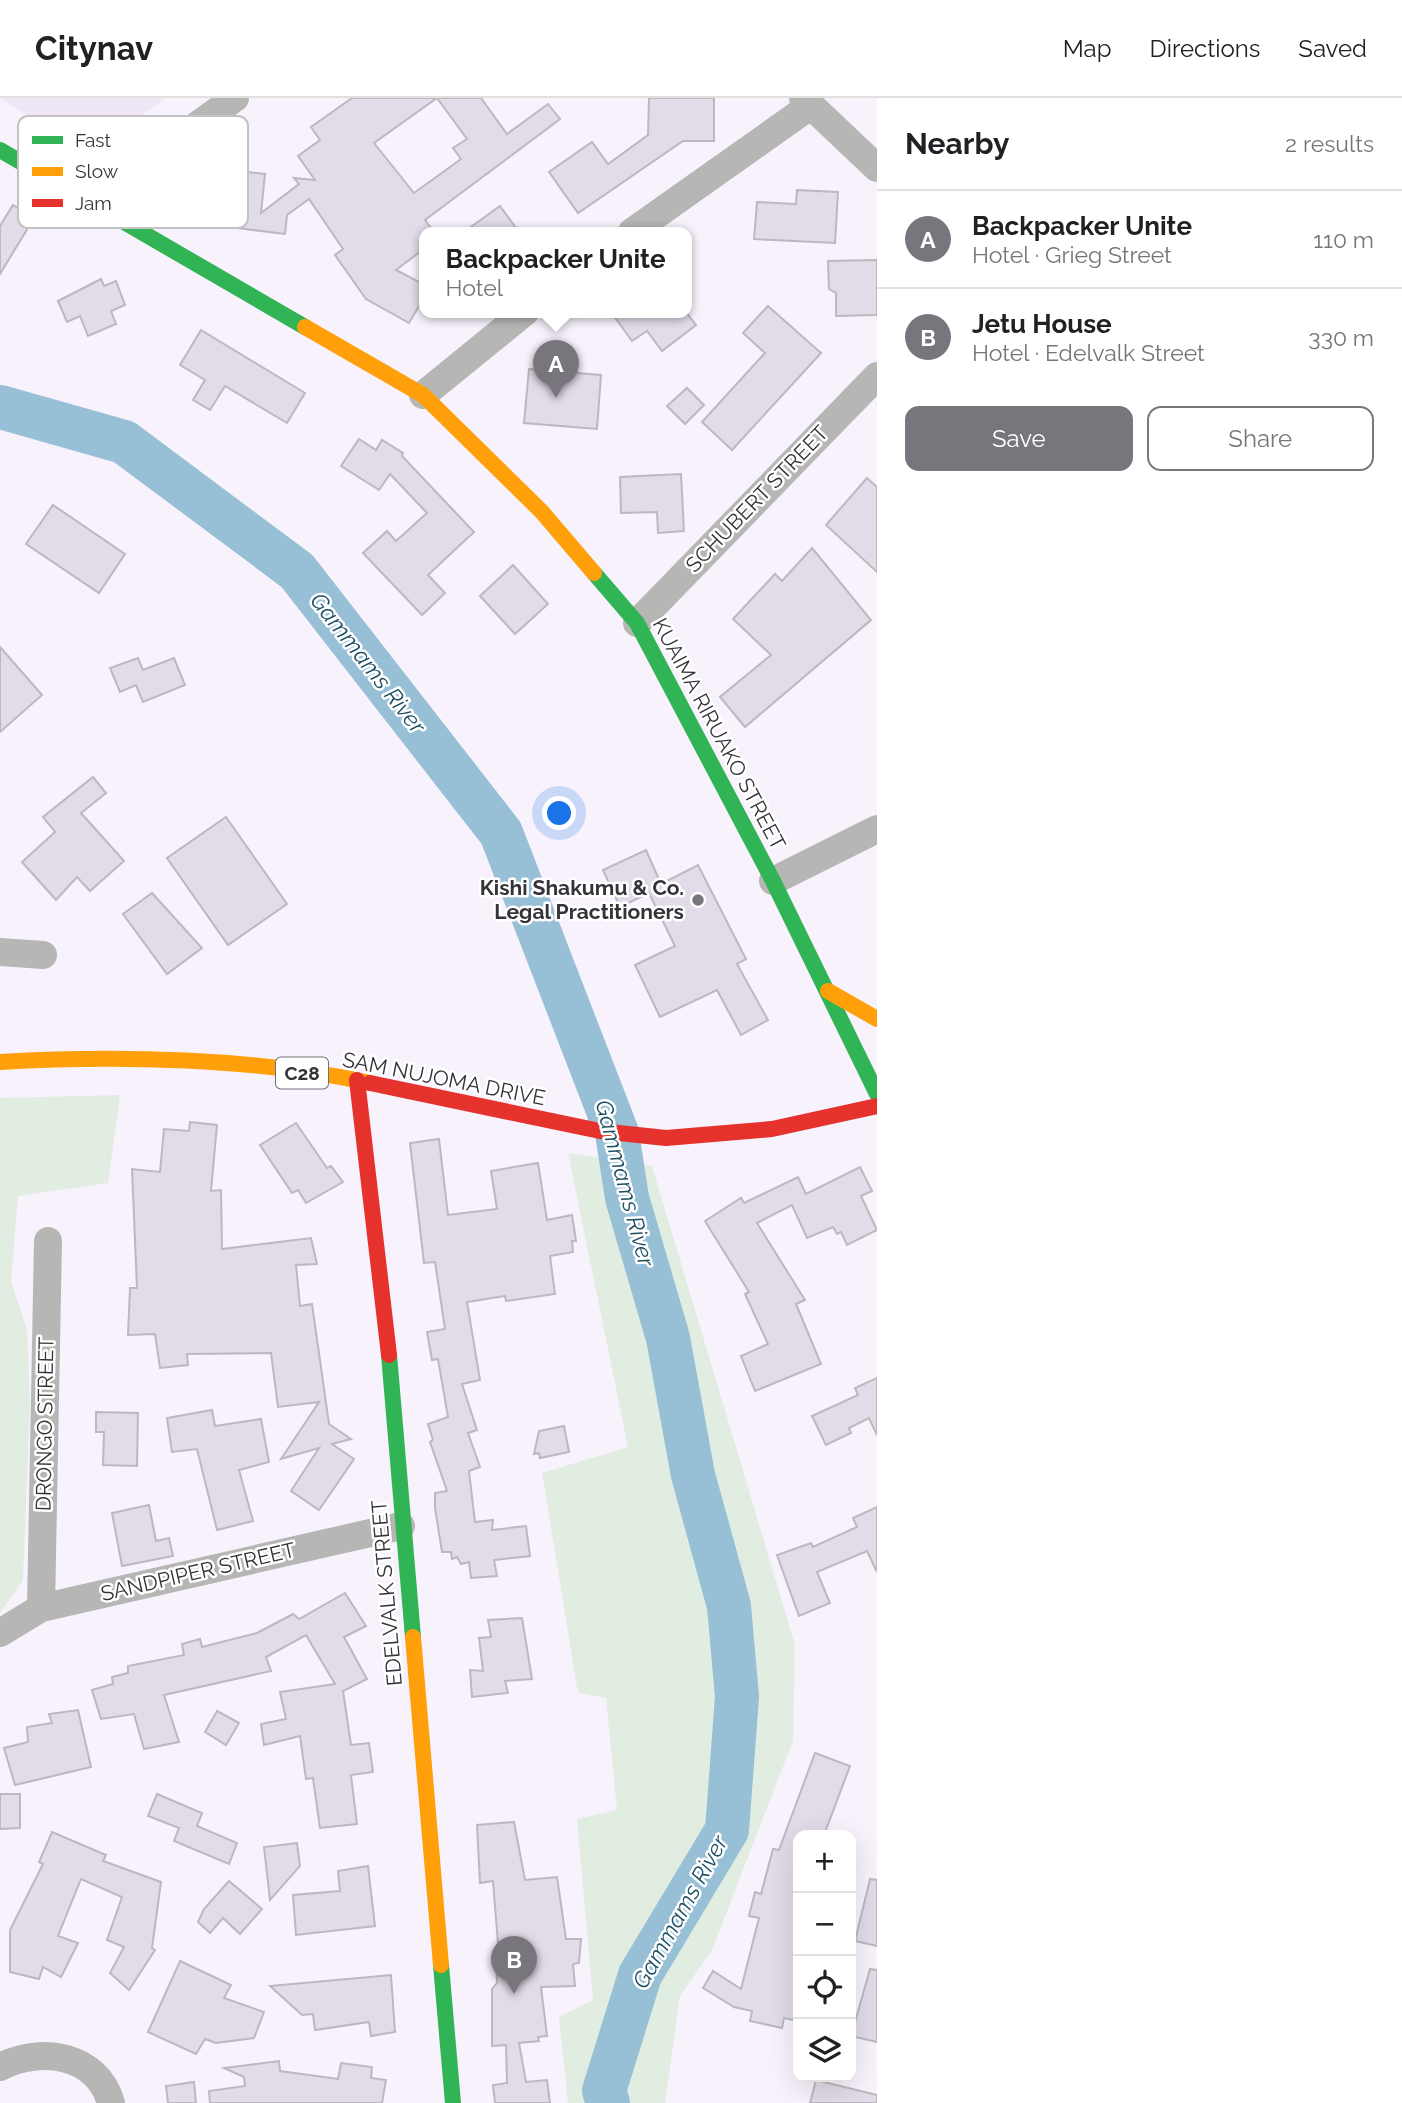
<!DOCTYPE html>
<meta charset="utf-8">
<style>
:root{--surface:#fff;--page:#f6f6f6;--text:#202124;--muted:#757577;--line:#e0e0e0;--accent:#79757d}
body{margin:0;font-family:Raleway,sans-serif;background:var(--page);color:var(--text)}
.controls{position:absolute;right:21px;bottom:21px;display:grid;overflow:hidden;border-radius:14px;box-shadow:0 7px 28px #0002}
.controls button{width:63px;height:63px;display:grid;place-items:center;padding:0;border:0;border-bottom:2px solid var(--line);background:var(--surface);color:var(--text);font:35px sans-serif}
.you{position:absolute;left:560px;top:716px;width:24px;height:24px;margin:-18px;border:5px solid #fff;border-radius:50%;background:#1a73e8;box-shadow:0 0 0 10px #1a73e833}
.badge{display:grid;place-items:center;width:46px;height:46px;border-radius:50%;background:var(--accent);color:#fff;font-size:23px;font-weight:700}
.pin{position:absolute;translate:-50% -58px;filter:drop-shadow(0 2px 4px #0008)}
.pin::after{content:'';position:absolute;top:37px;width:24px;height:21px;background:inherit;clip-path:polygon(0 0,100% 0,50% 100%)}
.popup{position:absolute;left:419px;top:129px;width:273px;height:91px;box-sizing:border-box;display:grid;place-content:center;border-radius:14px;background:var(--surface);filter:drop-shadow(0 2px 5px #0005);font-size:23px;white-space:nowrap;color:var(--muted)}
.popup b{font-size:26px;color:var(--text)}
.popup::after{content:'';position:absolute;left:50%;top:100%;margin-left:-14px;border:14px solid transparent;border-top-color:var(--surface)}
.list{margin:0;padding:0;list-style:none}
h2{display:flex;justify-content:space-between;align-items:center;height:91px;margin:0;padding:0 28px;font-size:30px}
h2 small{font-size:23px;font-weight:400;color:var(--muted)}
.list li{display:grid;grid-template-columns:46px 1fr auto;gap:21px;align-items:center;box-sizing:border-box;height:98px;padding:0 28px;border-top:2px solid var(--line)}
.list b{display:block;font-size:26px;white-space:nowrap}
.list p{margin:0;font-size:23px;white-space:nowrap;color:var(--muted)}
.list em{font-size:23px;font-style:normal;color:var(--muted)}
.actions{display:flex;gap:14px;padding:21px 28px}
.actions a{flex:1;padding:16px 0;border:2px solid var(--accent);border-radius:14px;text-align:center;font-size:24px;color:var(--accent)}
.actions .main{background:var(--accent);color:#fff}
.icon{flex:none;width:38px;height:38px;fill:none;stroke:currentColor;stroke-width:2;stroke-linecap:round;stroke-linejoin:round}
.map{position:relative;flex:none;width:877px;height:2005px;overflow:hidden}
header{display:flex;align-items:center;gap:42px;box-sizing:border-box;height:98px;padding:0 35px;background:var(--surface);border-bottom:2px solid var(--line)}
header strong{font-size:33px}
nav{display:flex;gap:38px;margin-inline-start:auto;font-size:24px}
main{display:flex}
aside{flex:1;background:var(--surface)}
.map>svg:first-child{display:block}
.built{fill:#efe6f6}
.green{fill:#e2ede2}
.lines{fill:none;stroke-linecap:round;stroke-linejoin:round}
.river{stroke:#97bfd5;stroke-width:44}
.building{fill:#e2dbe8;stroke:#bcb8bf;stroke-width:2;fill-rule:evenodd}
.street{stroke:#b6b6b5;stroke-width:28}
.fast{stroke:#30b455;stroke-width:16}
.slow{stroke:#ff9f0a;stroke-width:16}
.jam{stroke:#e5322d;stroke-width:16}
.poi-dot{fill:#79757d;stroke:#fff;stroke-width:2.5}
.labels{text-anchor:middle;stroke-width:5;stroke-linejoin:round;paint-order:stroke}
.shield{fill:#fff;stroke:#727074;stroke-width:2}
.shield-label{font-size:19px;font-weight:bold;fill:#353238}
.street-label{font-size:21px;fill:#353238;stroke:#fff}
.poi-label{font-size:21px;font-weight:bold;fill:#353238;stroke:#fff;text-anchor:end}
.water-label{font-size:23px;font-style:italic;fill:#1e4f63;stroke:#fff}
.key{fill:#fff;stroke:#c2c2c3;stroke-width:2}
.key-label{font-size:19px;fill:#353238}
</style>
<header>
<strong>Citynav</strong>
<nav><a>Map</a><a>Directions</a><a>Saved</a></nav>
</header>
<main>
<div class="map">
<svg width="877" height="2005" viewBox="0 0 877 2005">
<rect width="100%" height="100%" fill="#f7f2fc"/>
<path class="built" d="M0 0H166L113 38 61 39Z"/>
<g class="green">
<path d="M120 997 108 1085 18 1098 11 1184 27 1232 30 1305 23 1482 0 1515V1000Z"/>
<path d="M568 1055 652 1068 795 1547 793 1643 712 1852 680 1898 665 2005H568L559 1919 593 1902 577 1721 617 1712 606 1600 578 1595 542 1375 628 1349Z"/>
</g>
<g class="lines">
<path class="river" d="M0 309 124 344 297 473 501 735 617 1035 627 1100 668 1240 693 1377 729 1508 737 1599 727 1732 640 1877 604 1993 608 2005"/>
</g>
<g class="building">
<path d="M352 0H481L507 36 548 6 560 21 425 122 434 134H425V150L396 172 425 187V198L409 225 366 201 335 157 343 151 309 101 287 117 285 136 221 128 228 72 265 76 261 115 299 86 294 80 315 82 298 58 320 42 311 29ZM437 0 467 41 453 50 461 61 414 95 374 45Z"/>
<path d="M649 0H714V43H683L578 115 549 74 592 44 608 66 648 37Z"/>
<path d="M797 92 838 94 835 145 754 141 757 104 796 106Z"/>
<path d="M13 107 34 120 0 176V128Z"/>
<path d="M500 108 519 134H464Z"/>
<path d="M877 162V217L836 218V195L829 191 828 163Z"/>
<path d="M101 181 104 188 116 183 125 207 111 213 116 226 88 238 80 218 67 224 58 203Z"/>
<path d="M768 208 821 255 732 352 702 324 765 255 743 235Z"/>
<path d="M611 214H686L696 227 662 253 647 233 632 243Z"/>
<path d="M201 232 305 295 287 325 225 288 210 312 193 302 205 282 180 267Z"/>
<path d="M529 271 601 277 597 331 524 325Z"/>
<path d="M687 290 704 307 685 326 667 308Z"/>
<path d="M359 341 376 352 382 342 403 355 402 358 474 434 428 477 445 495 422 517 363 455 387 433 396 443 427 415 390 376 379 392 341 368Z"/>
<path d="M681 376 684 433 658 435 657 414 621 415 620 379Z"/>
<path d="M867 380 877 389V474L826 427Z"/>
<path d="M53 407 125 456 99 495 26 446Z"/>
<path d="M812 450 871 522 745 629 720 599 771 557 733 521 775 476 782 483Z"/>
<path d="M513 467 548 506 515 536 480 498Z"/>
<path d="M0 549 42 597 0 634Z"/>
<path d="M138 560 143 572 174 560 185 587 143 604 136 587 120 594 110 570Z"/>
<path d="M93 679 106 695 81 715 124 763 90 793 77 779 56 802 22 764 55 734 43 719Z"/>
<path d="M226 719 287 806 228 847 167 760Z"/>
<path d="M646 752 661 786 698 767 746 861 737 866 768 922 741 937 717 892 660 919 635 867 675 848 649 795 620 809 603 772Z"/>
<path d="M152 795 202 850 167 876 123 816Z"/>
<path d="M190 1024 217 1027 211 1093 221 1092 222 1151 311 1140 317 1166 296 1167 300 1208 312 1206 329 1326 351 1341 332 1346 354 1361 319 1412 291 1393 319 1350 281 1361 319 1304 278 1309 271 1255 187 1256 188 1267 160 1270 155 1236 128 1237 130 1190H137L132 1071 160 1074 164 1031 189 1033Z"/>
<path d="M296 1025 327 1070 331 1068 343 1084 306 1105 298 1092 292 1095 260 1047Z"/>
<path d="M439 1041 448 1117 497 1111 491 1073 538 1065 547 1122 572 1117 576 1143H572L573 1154 550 1158 555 1196 506 1203 505 1198 467 1204 480 1282 462 1286 477 1332 468 1335 480 1369 469 1373 475 1424 493 1422 492 1432 526 1428 530 1458 494 1462 497 1478 471 1480 469 1464 461 1466 457 1459 452 1461 451 1454H442L435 1410V1395L447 1393 430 1344 433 1342 428 1326 448 1319 438 1261 432 1262 427 1234 445 1231 435 1164 424 1165 410 1045Z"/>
<path d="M860 1069 872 1093 861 1098 877 1132 847 1147 841 1134 837 1136 833 1129 807 1140 792 1107 757 1125 805 1202 796 1206 821 1266 755 1293 741 1258 768 1246 745 1196 749 1194 705 1123 741 1100 744 1105 798 1079 806 1096Z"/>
<path d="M877 1280V1337L869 1320 849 1330 851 1335 826 1347 812 1318 858 1297 855 1290Z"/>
<path d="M212 1312 215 1328 261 1321 269 1364 239 1372 253 1423 217 1432 197 1351 172 1354 167 1320Z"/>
<path d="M96 1314 138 1315 137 1368 103 1367 104 1334H96Z"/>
<path d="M564 1328 569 1354 540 1360 539 1355 534 1356 539 1333Z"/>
<path d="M149 1407 156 1443 169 1440 173 1458 122 1468 112 1415Z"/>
<path d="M877 1409V1474L867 1453 817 1474 830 1505 799 1518 777 1457 811 1445 813 1449 857 1429 853 1420Z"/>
<path d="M345 1495 366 1528 344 1539 367 1581 343 1593 351 1647 369 1645 373 1674 351 1677 357 1726 320 1730 313 1680 306 1681 300 1638 264 1647 261 1626 286 1621 280 1594 335 1586 306 1537 266 1559 271 1573 164 1597 179 1644 144 1651 134 1616 101 1621 92 1592 113 1586 112 1579 128 1575V1568L184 1557 182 1546 200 1541 202 1549 257 1535 293 1516 299 1521Z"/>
<path d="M522 1520 532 1581 505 1583 508 1595 472 1599 470 1572 483 1573 479 1540 491 1539 488 1522Z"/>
<path d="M78 1612 91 1669 15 1687 4 1650 28 1644 27 1629 52 1625 49 1616Z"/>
<path d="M217 1613 239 1625 226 1647 205 1634Z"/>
<path d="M815 1655 850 1668 824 1737H798V1923L784 1920 782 1930 750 1923 752 1913 734 1909 703 1890 713 1873 741 1891 759 1820 749 1818 755 1794 761 1796 773 1751 779 1752Z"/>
<path d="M0 1696H20V1730L0 1731Z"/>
<path d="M157 1696 202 1715 197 1728 237 1745 229 1766 174 1743 179 1730 148 1718Z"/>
<path d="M514 1724 525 1782 557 1779 566 1841H581L579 1865 573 1866 575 1888 541 1889 547 1938 538 1939 539 1943 519 1945 526 1984 547 1982 550 2005H495L493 1987 507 1985 506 1947 492 1948V1891L497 1885 496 1859H499L493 1783 480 1785 477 1727Z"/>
<path d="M52 1734 106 1757 103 1763 161 1784 152 1850 155 1852 129 1892 110 1875 124 1849 107 1842 122 1799 81 1781 58 1838 78 1845 61 1879 43 1869 39 1881 10 1874V1832L43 1766 39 1764Z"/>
<path d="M297 1745 300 1768 270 1802 264 1749Z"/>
<path d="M368 1768 375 1828 296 1837 293 1797 340 1793 338 1773Z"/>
<path d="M870 1781 877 1782V1848L855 1843Z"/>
<path d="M229 1783 262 1811 240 1836 223 1820 210 1835 198 1824 204 1811Z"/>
<path d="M180 1863 231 1887 224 1900 264 1914 254 1940 216 1945 205 1941 196 1956 148 1934Z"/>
<path d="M870 1871 877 1872V1944L851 1938Z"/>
<path d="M391 1877 395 1934 371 1938 369 1924 315 1932 313 1916 302 1917 270 1888Z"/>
<path d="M279 1963 280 1973 338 1981 341 1965 372 1969 371 1980 386 1982 382 2005H210L209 1993 245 1988 244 1979 224 1970Z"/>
<path d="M816 1982 877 1997V2005H810Z"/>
<path d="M194 1984 196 2005H168L166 1988Z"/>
</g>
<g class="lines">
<g class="street">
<path d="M803 0 877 70"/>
<path d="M91 104 235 0"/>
<path d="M632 134 810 8"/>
<path d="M423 297 525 214"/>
<path d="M637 525 877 278"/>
<path d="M773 783 877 731"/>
<path d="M0 854 43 857"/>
<path d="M41 1510 48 1143"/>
<path d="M0 1535 41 1510 401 1428"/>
<path d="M0 1969C41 1948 97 1956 111 2005"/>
</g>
<g class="fast">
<path d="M0 52 305 229"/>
<path d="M594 475 637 525 773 783 877 996"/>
<path d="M389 1257 413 1539"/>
<path d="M441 1867 453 2005"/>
</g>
<g class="slow">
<path d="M305 229 423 297 542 414 594 475"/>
<path d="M828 893 877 921"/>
<path d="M0 964C116 957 256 960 370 985"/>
<path d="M413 1539 441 1867"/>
</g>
<g class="jam">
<path d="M357 982 389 1257"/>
<path d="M370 985 600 1033 666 1040 772 1031 877 1008"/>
</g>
</g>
<circle class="poi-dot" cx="698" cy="802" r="7"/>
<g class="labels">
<rect class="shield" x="276" y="959.5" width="52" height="31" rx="5"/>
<g class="shield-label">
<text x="302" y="982">C28</text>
</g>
<g class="street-label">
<text transform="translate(757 401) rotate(-46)" y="7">SCHUBERT STREET</text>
<text transform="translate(719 636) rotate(62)" y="7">KUAIMA RIRUAKO STREET</text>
<text transform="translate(444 981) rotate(11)" y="7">SAM NUJOMA DRIVE</text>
<text transform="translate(45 1326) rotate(-89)" y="7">DRONGO STREET</text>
<text transform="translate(198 1474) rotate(-13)" y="7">SANDPIPER STREET</text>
<text transform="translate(387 1495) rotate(-95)" y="7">EDELVALK STREET</text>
</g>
<g class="poi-label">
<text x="684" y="797">Kishi Shakumu &amp; Co.<tspan x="684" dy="24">Legal Practitioners</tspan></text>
</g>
<g class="water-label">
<text transform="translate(368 565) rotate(52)" y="8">Gammams River</text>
<text transform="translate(625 1085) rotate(75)" y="8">Gammams River</text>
<text transform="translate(680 1814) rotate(-61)" y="8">Gammams River</text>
</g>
</g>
<rect x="18" y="18" width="230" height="112" rx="10" class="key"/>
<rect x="32" y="38" width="31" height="8" fill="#30b455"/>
<rect x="32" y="69" width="31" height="9" fill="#ff9f0a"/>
<rect x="32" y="101" width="31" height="8" fill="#e5322d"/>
<g class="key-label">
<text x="75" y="49">Fast</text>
<text x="75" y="80">Slow</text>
<text x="75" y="112">Jam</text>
</g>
</svg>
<div class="controls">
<button>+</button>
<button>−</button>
<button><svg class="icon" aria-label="locate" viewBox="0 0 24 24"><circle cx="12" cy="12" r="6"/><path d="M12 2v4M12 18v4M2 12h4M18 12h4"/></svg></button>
<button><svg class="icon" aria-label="layers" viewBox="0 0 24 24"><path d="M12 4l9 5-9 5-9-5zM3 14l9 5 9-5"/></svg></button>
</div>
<div class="you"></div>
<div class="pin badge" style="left:556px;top:300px">A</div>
<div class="popup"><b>Backpacker Unite</b>Hotel</div>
<div class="pin badge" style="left:514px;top:1896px">B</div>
</div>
<aside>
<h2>Nearby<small>2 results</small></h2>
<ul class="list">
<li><span class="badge">A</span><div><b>Backpacker Unite</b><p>Hotel · Grieg Street</p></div><em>110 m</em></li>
<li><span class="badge">B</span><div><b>Jetu House</b><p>Hotel · Edelvalk Street</p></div><em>330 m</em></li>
</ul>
<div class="actions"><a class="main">Save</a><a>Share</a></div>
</aside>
</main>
